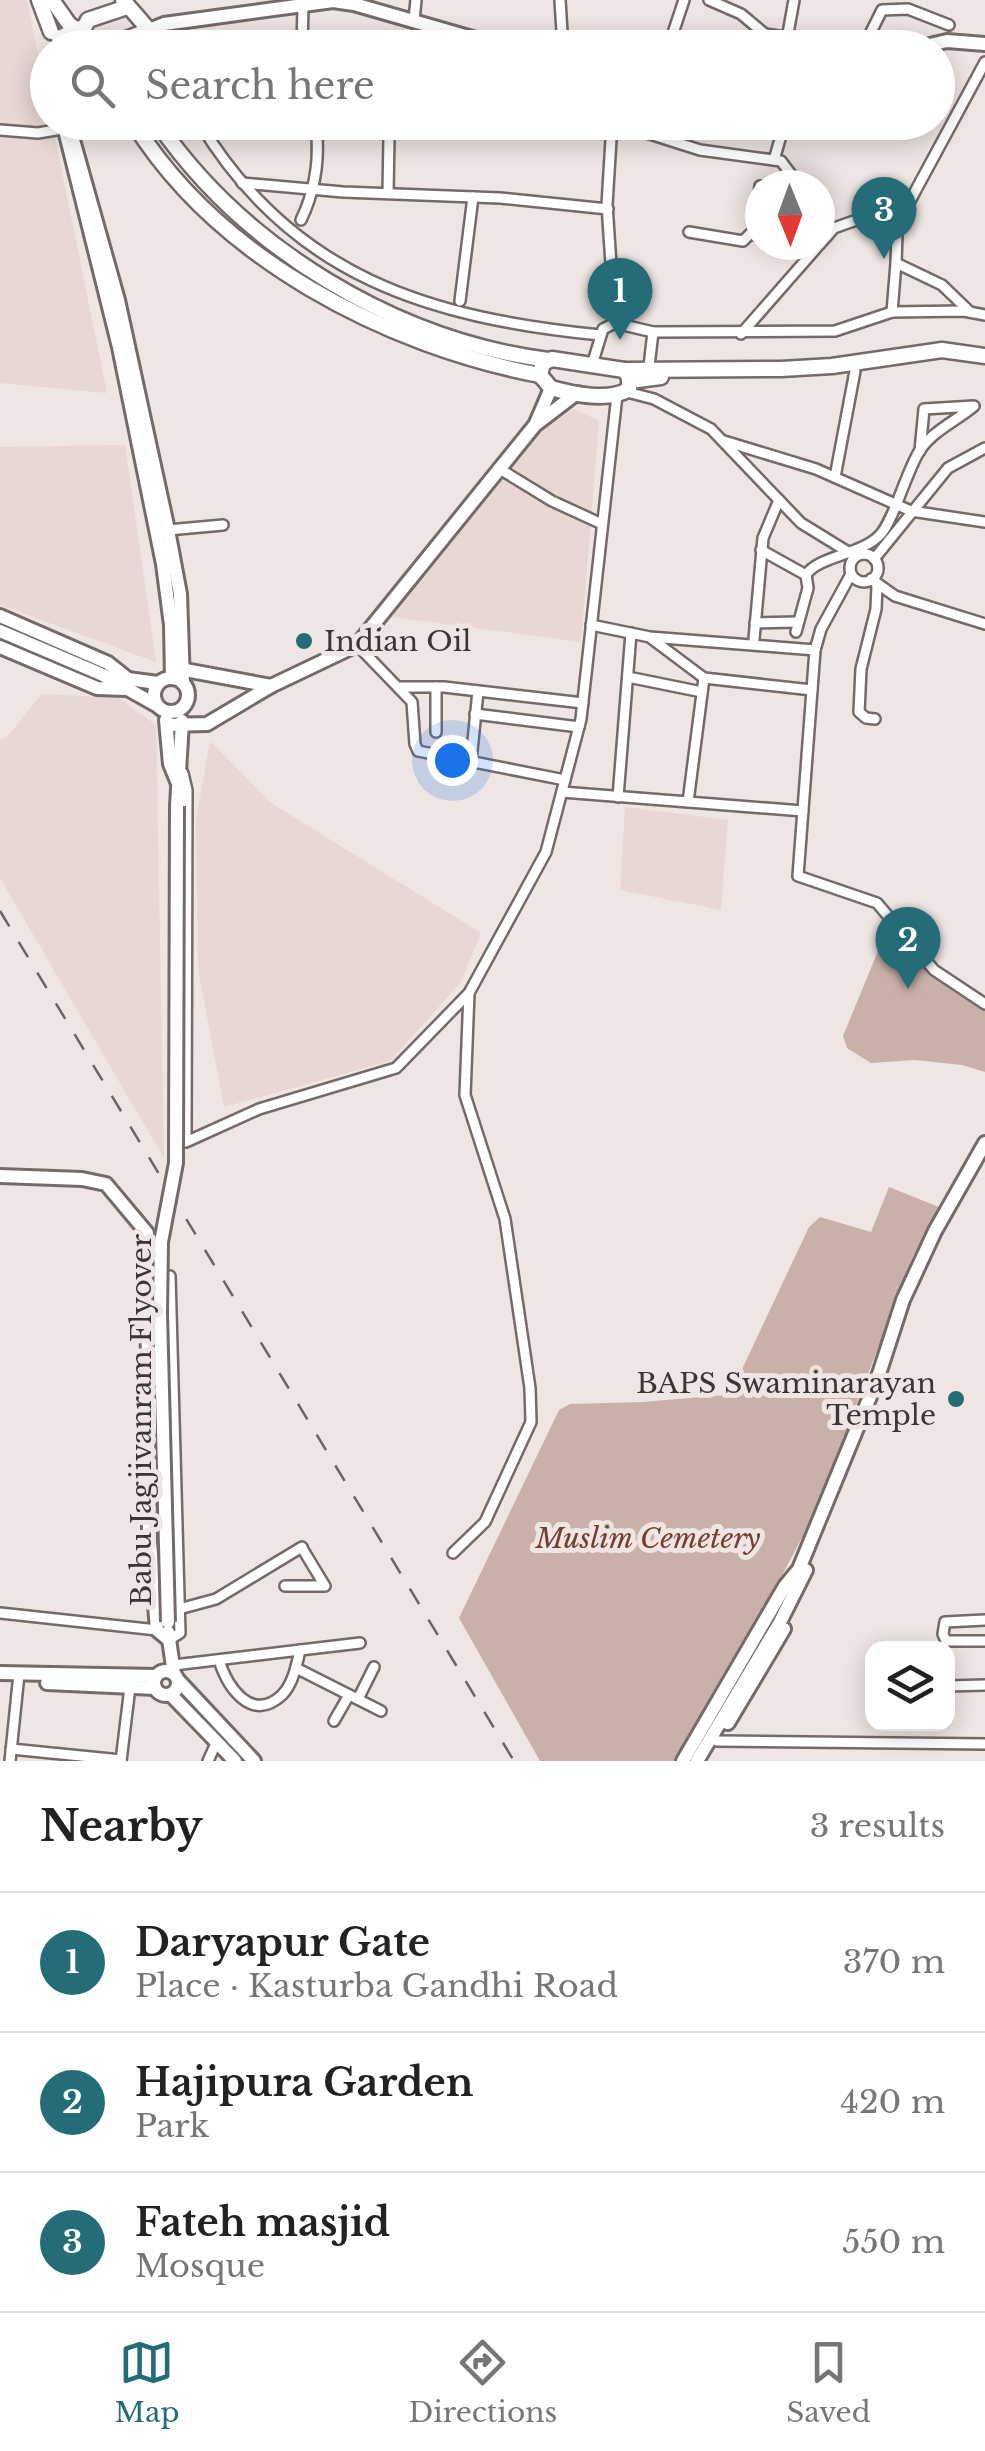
<!DOCTYPE html>
<meta charset="utf-8">
<style>
:root{--surface:#fff;--page:#f6f6f6;--text:#222;--muted:#767676;--line:#e0e0e0;--accent:#246c78}
body{margin:0;font-family:"Libre Baskerville",serif;background:var(--page);color:var(--text)}
.controls{position:absolute;right:30px;bottom:30px;display:grid;overflow:hidden;border-radius:20px;box-shadow:0 5px 25px #0003}
.controls button{width:90px;height:90px;display:grid;place-items:center;padding:0;border:0;border-bottom:2px solid var(--line);background:var(--surface);color:var(--text);font:50px sans-serif}
.compass{position:absolute;left:745px;top:170px;width:90px;height:90px;border-radius:50%;background:var(--surface);box-shadow:0 5px 25px #0003;rotate:179deg}
.you{position:absolute;left:452px;top:760px;width:35px;height:35px;margin:-25px;border:8px solid #fff;border-radius:50%;background:#1a73e8;box-shadow:0 0 0 15px #1a73e833}
.badge{display:grid;place-items:center;width:65px;height:65px;border-radius:50%;background:var(--accent);color:#fff;font-size:32px;font-weight:700}
.pin{position:absolute;translate:-50% -82px;filter:drop-shadow(0 2px 5px #0008)}
.pin::after{content:'';position:absolute;top:52px;width:35px;height:30px;background:inherit;clip-path:polygon(0 0,100% 0,50% 100%)}
.list{margin:0;padding:0;list-style:none}
h2{display:flex;justify-content:space-between;align-items:center;height:130px;margin:0;padding:0 40px;font-size:42px}
h2 small{font-size:32px;font-weight:400;color:var(--muted)}
.list li{display:grid;grid-template-columns:65px 1fr auto;gap:30px;align-items:center;box-sizing:border-box;height:140px;padding:0 40px;border-top:2px solid var(--line)}
.list b{display:block;font-size:38px;white-space:nowrap}
.list p{margin:0;font-size:32px;white-space:nowrap;color:var(--muted)}
.list em{font-size:32px;font-style:normal;color:var(--muted)}
.icon{flex:none;width:55px;height:55px;fill:none;stroke:currentColor;stroke-width:2;stroke-linecap:round;stroke-linejoin:round}
.map{position:relative;flex:none;width:985px;height:1761px;overflow:hidden}
.search{position:absolute;background:var(--surface);box-shadow:0 5px 25px #0003;left:30px;right:30px;top:30px;height:110px;display:flex;align-items:center;gap:25px;box-sizing:border-box;padding:0 35px;border-radius:55px;color:var(--muted);font-size:38px}
.sheet{height:550px;background:var(--surface)}
nav{display:flex;justify-content:space-around;align-items:center;box-sizing:border-box;height:140px;border-top:2px solid var(--line);background:var(--surface);font-size:28px;color:var(--muted)}
nav a{display:grid;justify-items:center;gap:5px}
nav .on{color:var(--accent)}
.map>svg:first-child{display:block}
.built{fill:#e8d7d2}
.green{fill:#c9b1a9}
.lines{fill:none;stroke-linecap:round;stroke-linejoin:round}
.street-casing{stroke:#746b69;stroke-width:14}
.secondary-casing{stroke:#746b69;stroke-width:18}
.primary-casing{stroke:#746b69;stroke-width:19}
.street{stroke:#fff;stroke-width:9}
.secondary{stroke:#fff;stroke-width:12}
.primary{stroke:#fff;stroke-width:14}
.rail{stroke:#6a6563;stroke-width:2.5;stroke-dasharray:18 18;stroke-linecap:butt}
.secondary-bridge-casing{stroke:#746b69;stroke-width:18;stroke-linecap:butt}
.secondary-bridge{stroke:#fff;stroke-width:12}
.poi-dot{fill:#246c78;stroke:#efe5e2;stroke-width:4}
.labels{text-anchor:middle;stroke-width:10;stroke-linejoin:round;paint-order:stroke}
.poi-label{font-size:28px;fill:#3a3635;stroke:#efe5e2;text-anchor:start}
.street-label{font-size:28px;fill:#3a3635;stroke:#efe5e2}
.park-label{font-size:28px;font-style:italic;fill:#723f30;stroke:#efe5e2}
</style>
<div class="map">
<svg width="985" height="1761" viewBox="0 0 985 1761">
<rect width="100%" height="100%" fill="#efe5e2"/>
<g class="built">
<path d="M0 0H27L47 100 48 122 52 123 107 393 0 383Z"/>
<path d="M574 409 599 421 581 642 392 617 430 561 531 435Z"/>
<path d="M125 445 156 662 0 605V447Z"/>
<path d="M42 694 119 698 156 725 164 1158 0 878V739L6 738Z"/>
<path d="M210 741 271 803 481 933 461 982 390 1061 224 1107 198 969 196 821Z"/>
<path d="M625 807 728 820 721 910 620 890Z"/>
</g>
<g class="green">
<path d="M893 932 931 974 985 1009V1072L962 1065 915 1060 871 1063 847 1048 843 1036 885 934Z"/>
<path d="M889 1187 939 1207 913 1256 815 1513 684 1761H540L459 1618 559 1410 570 1404 643 1402 725 1395 736 1382 809 1227 820 1217 871 1232Z"/>
</g>
<g class="lines">
<g class="street-casing">
<g id="street">
<path d="M560 0 563 48"/>
<path d="M709 0 741 14 765 34 814 41 816 48"/>
<path d="M414 20 416 0"/>
<path d="M149 30 158 48"/>
<path d="M787 39 794 0"/>
<path d="M302 48 303 5"/>
<path d="M668 48 684 0"/>
<path d="M863 48 882 10 908 9 949 25"/>
<path d="M199 122C292 277 430 318 600 335"/>
<path d="M612 122 700 150 781 161 799 185"/>
<path d="M612 123 607 205 615 323"/>
<path d="M784 124 801 129 820 126"/>
<path d="M0 130 38 133 68 128"/>
<path d="M774 160 785 122"/>
<path d="M242 183 343 192 500 198 608 209"/>
<path d="M388 193 389 137"/>
<path d="M820 202 827 209V236"/>
<path d="M898 205 896 263 942 285 970 312"/>
<path d="M301 220C314 193 319 167 317 136"/>
<path d="M689 232 743 241 750 234 760 236"/>
<path d="M754 235 760 186"/>
<path d="M820 244 834 228 910 201 985 62"/>
<path d="M460 301 473 197"/>
<path d="M892 312 896 263"/>
<path d="M653 332 835 331 892 312 964 311 985 315"/>
<path d="M741 334 819 245"/>
<path d="M592 365 603 329 615 323 653 332 648 375"/>
<path d="M627 392 654 399 711 429 801 523 853 555"/>
<path d="M724 441 816 469 911 511 985 522"/>
<path d="M498 468 552 501 602 524"/>
<path d="M835 477 855 371"/>
<path d="M168 530 223 525"/>
<path d="M761 550 806 575 808 588 796 632"/>
<circle cx="864" cy="568" r="14"/>
<path d="M874 559 948 468 985 448"/>
<path d="M851 574 821 629 815 650 798 876 877 903 934 970 985 1004"/>
<path d="M806 575C818 556 861 555 880 535 894 520 906 472 920 450 934 430 956 421 974 406L924 409 920 451"/>
<path d="M871 579 895 596 985 624"/>
<path d="M755 623 797 622"/>
<path d="M591 625 650 637 815 650"/>
<path d="M652 639 704 678 812 690"/>
<path d="M754 639 763 538 779 500"/>
<path d="M357 645 412 702 415 744 418 751 565 780"/>
<path d="M628 677 702 692"/>
<path d="M401 687H444L583 703"/>
<path d="M436 687V732"/>
<path d="M475 714 579 727"/>
<path d="M875 719 866 718 859 712 861 669 876 609 877 585"/>
<path d="M471 761 478 691"/>
<path d="M183 773 187 790 186 1142 259 1109 396 1068 469 993 546 852 581 719 617 395"/>
<path d="M562 792 803 811"/>
<path d="M618 797 631 633"/>
<path d="M688 802 704 678"/>
<path d="M453 1553 485 1522 531 1422 530 1388 505 1219 465 1095 469 993"/>
<path d="M285 1586H325L302 1548"/>
<path d="M179 1609 216 1599 302 1547"/>
<path d="M0 1613 157 1630"/>
<path d="M985 1620 945 1622 943 1634 946 1641H985"/>
<path d="M169 1640 180 1633 170 1276"/>
<path d="M219 1660C227 1686 251 1724 282 1695 293 1684 297 1664 300 1650"/>
<path d="M174 1665 360 1643"/>
<path d="M296 1668 381 1711"/>
<path d="M948 1686 985 1685"/>
<path d="M358 1699 374 1667"/>
<path d="M334 1721 349 1695"/>
<path d="M717 1741 985 1744"/>
<path d="M11 1749 121 1760"/>
<path d="M10 1761 19 1674"/>
<path d="M121 1761 130 1687"/>
<path d="M208 1761 217 1741"/>
</g>
</g>
<g class="secondary-casing">
<g id="secondary">
<path d="M149 30 164 24 333 1 354 4 507 48"/>
<path d="M917 48 947 41 985 44"/>
<path d="M63 122 119 347 163 564 171 625 172 678"/>
<path d="M68 122 118 300 168 530 180 594 183 683"/>
<path d="M536 423 551 388"/>
<path d="M0 616 108 663 128 679"/>
<path d="M0 631 103 675 156 705"/>
<path d="M0 647 97 688 125 689"/>
<path d="M180 669 271 686"/>
<circle cx="171" cy="695" r="17"/>
<path d="M120 678 158 683"/>
<path d="M166 720 170 764 177 781"/>
<path d="M167 725 207 724 271 686 357 645 535 425 577 393"/>
<path d="M177 806 182 721"/>
<path d="M0 1176 82 1179 106 1184 147 1233 149 1530 157 1630 169 1640"/>
<path d="M168 1632 174 1674"/>
<circle cx="166" cy="1683" r="12"/>
<path d="M0 1673 156 1676"/>
<path d="M179 1681 254 1761"/>
<path d="M47 1683 155 1688"/>
<path d="M171 1695 235 1761"/>
<path d="M728 1723 784 1629"/>
<path d="M683 1761 785 1586 799 1569 878 1377 903 1300 935 1231 985 1143"/>
<path d="M697 1761 780 1622 806 1570"/>
</g>
</g>
<g class="primary-casing">
<g id="primary">
<path d="M39 0 51 32"/>
<path d="M52 0 69 24 100 48"/>
<path d="M59 38 85 26 88 20 127 7"/>
<path d="M103 48 149 30 123 0"/>
<path d="M133 122C217 258 386 346 540 375"/>
<path d="M157 122C244 249 396 340 548 360"/>
<path d="M552 359 624 370 629 377V389C610 402 572 394 551 388L540 375 543 363Z"/>
<path d="M624 370 781 369 832 366 942 350 985 356"/>
<path d="M630 381 661 377"/>
</g>
</g>
<use href="#street" class="street"/>
<use href="#secondary" class="secondary"/>
<use href="#primary" class="primary"/>
<path class="rail" d="M0 911 514 1761"/>
<g class="secondary-bridge-casing">
<path id="secondary-bridge" d="M168 1622 160 1314 161 1242 176 1163 177 806"/>
</g>
<use href="#secondary-bridge" class="secondary-bridge"/>
</g>
<g class="poi-dot">
<circle cx="304" cy="641" r="10"/>
<circle cx="956" cy="1399" r="10"/>
</g>
<g class="labels">
<g class="poi-label">
<text x="324" y="651">Indian Oil</text>
<text x="936" y="1393" text-anchor="end">BAPS Swaminarayan<tspan x="936" dy="32">Temple</tspan></text>
</g>
<g class="street-label">
<text transform="translate(141 1420) rotate(-90)" y="10">Babu Jagjivanram Flyover</text>
</g>
<g class="park-label">
<text x="648" y="1548">Muslim Cemetery</text>
</g>
</g>
</svg>
<div class="controls">
<button><svg class="icon" aria-label="layers" viewBox="0 0 24 24"><path d="M12 4l9 5-9 5-9-5zM3 14l9 5 9-5"/></svg></button>
</div>
<svg class="compass" viewBox="-18 -18 36 36"><path d="M0-13l5 13h-10z" fill="#e53935"/><path d="M0 13l5-13h-10z" fill="#767676"/></svg>
<div class="you"></div>
<div class="pin badge" style="left:620px;top:340px">1</div>
<div class="pin badge" style="left:908px;top:989px">2</div>
<div class="pin badge" style="left:884px;top:259px">3</div>
<div class="search"><svg class="icon" aria-label="search" viewBox="0 0 24 24"><circle cx="10" cy="10" r="6"/><path d="M15 15l6 6"/></svg>Search here</div>
</div>
<section class="sheet">
<h2>Nearby<small>3 results</small></h2>
<ul class="list">
<li><span class="badge">1</span><div><b>Daryapur Gate</b><p>Place · Kasturba Gandhi Road</p></div><em>370 m</em></li>
<li><span class="badge">2</span><div><b>Hajipura Garden</b><p>Park</p></div><em>420 m</em></li>
<li><span class="badge">3</span><div><b>Fateh masjid</b><p>Mosque</p></div><em>550 m</em></li>
</ul>
</section>
<nav>
<a class="on"><svg class="icon" aria-label="map" viewBox="0 0 24 24"><path d="M3 6l6-2 6 2 6-2v14l-6 2-6-2-6 2zM9 4v14M15 6v14"/></svg>Map</a>
<a><svg class="icon" aria-label="directions" viewBox="0 0 24 24"><path d="M12 3l9 9-9 9-9-9zM9 14v-3h6M13 9l2 2-2 2"/></svg>Directions</a>
<a><svg class="icon" aria-label="saved" viewBox="0 0 24 24"><path d="M7 4h10v16l-5-4-5 4z"/></svg>Saved</a>
</nav>
